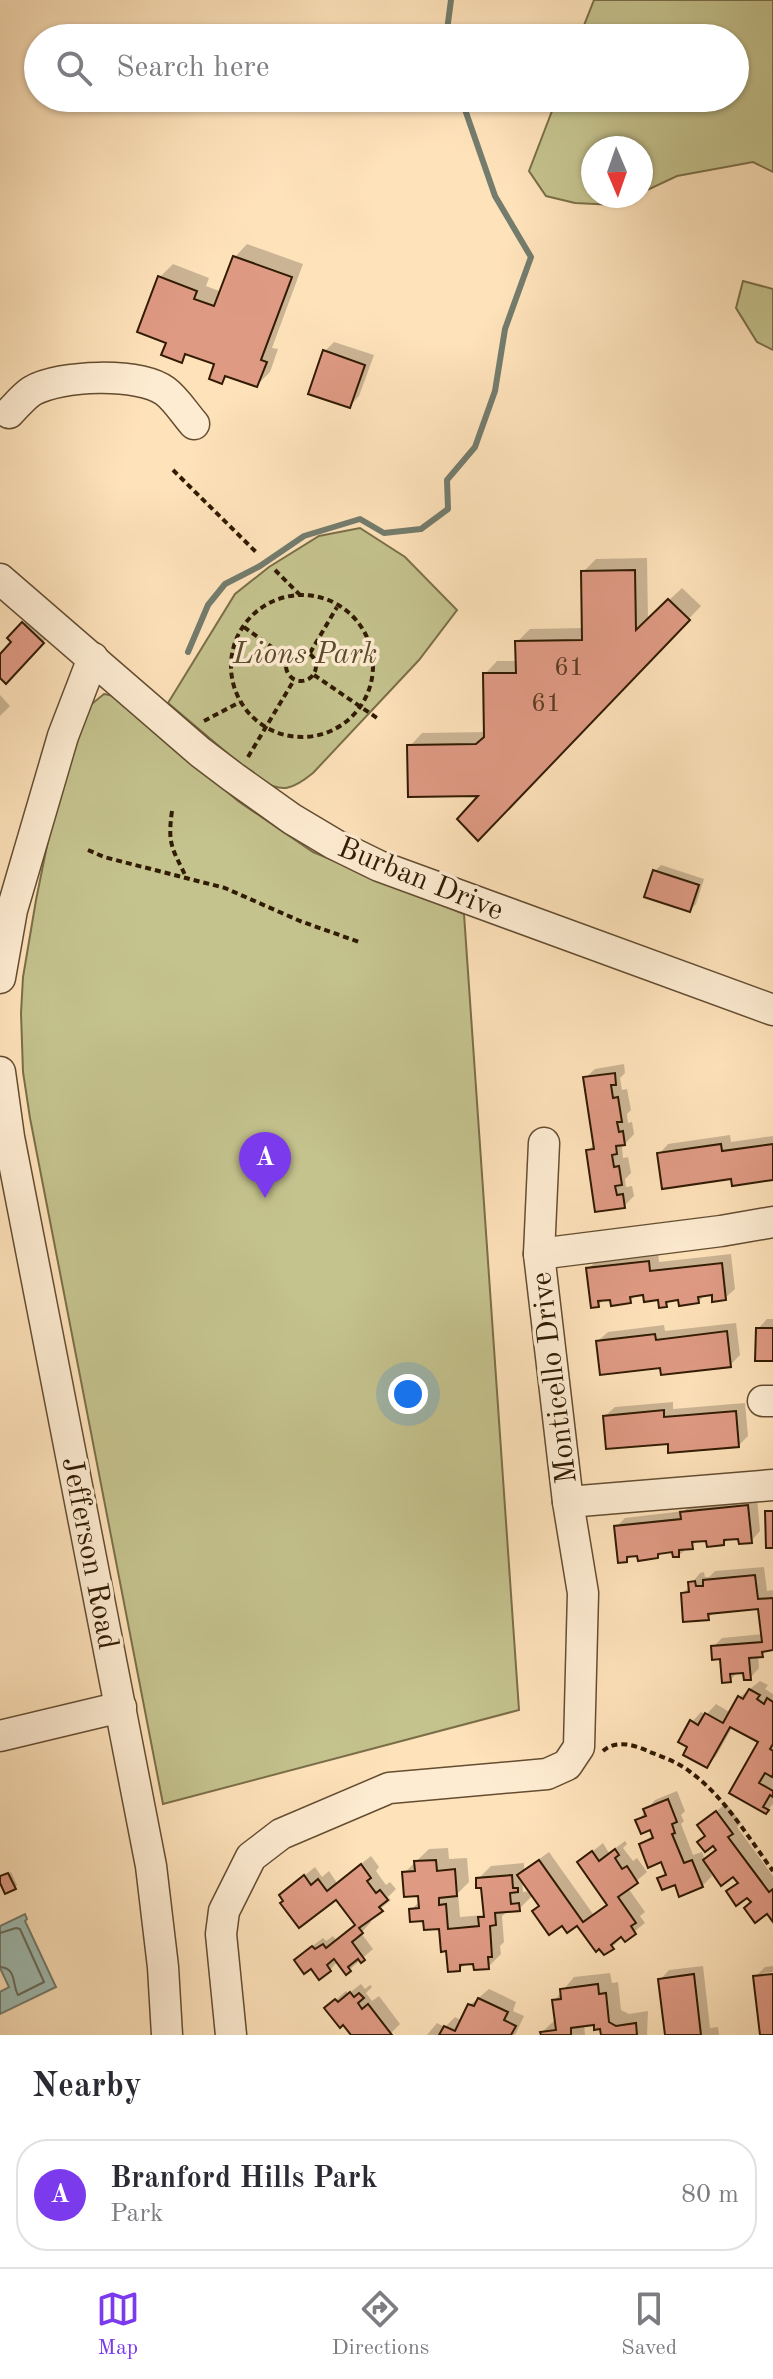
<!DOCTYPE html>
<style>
:root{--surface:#fff;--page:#f7f7f7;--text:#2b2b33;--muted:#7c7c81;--line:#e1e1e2;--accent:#7c3aed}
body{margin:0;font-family:"Old Standard TT",serif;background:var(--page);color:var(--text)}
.compass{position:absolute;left:581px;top:136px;width:72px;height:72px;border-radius:50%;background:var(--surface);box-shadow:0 2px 6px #0004;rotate:178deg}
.you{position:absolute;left:408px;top:1394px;width:28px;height:28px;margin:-20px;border:6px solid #fff;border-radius:50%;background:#1a73e8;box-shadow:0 0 0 12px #1a73e833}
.badge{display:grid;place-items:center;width:52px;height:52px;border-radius:50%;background:var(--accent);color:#fff;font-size:26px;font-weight:700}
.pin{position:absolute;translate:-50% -66px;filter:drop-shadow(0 2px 4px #0008)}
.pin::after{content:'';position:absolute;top:42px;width:28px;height:24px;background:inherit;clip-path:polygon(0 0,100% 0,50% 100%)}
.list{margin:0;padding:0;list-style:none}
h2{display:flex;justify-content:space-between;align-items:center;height:104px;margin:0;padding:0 32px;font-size:34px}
h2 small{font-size:26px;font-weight:400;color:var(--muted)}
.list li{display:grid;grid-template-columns:52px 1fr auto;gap:24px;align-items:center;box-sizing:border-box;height:112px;margin:0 16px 16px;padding:0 16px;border:2px solid var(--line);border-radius:32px}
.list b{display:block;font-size:30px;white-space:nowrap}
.list p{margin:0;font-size:26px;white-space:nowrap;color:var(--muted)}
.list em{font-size:26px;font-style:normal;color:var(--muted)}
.icon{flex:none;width:44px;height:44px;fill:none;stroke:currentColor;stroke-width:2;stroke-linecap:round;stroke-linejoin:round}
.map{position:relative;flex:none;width:773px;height:2035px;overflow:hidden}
.search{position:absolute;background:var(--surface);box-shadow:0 2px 6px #0004;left:24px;right:24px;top:24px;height:88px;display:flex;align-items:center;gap:20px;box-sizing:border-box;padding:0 28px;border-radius:44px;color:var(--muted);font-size:30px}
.sheet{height:232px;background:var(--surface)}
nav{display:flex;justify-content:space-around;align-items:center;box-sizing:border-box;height:112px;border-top:2px solid var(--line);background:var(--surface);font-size:22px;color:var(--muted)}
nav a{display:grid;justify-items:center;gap:4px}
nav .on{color:var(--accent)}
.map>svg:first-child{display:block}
.green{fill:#c4c28d;stroke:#7a6e48;stroke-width:2}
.water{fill:#a0bdb3;stroke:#747c6d;stroke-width:2}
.shadow{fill:#0003;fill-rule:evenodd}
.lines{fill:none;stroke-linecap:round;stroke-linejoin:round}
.shore{stroke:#686c5b;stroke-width:2}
.stream{stroke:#747c6d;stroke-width:6}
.building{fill:#df9a84;stroke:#311b03;stroke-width:2}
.minor-casing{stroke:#644d31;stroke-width:33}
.path{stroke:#311b03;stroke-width:4;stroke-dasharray:6 4;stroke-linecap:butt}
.minor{stroke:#feecd2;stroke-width:30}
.labels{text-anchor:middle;stroke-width:7;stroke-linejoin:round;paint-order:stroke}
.number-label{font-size:26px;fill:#5c3b23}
.park-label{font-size:30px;font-style:italic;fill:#5d4d2c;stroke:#feecd2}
.street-label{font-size:30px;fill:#311b03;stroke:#feecd2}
</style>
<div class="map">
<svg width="773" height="2035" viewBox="0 0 773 2035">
<rect width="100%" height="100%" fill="#fee2ba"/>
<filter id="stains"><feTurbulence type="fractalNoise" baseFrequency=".0025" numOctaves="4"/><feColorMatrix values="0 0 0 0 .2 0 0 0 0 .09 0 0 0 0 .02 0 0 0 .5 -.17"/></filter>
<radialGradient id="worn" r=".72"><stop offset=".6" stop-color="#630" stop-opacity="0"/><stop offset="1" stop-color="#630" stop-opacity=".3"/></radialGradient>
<g class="green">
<path d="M594 0H773V172L753 162 677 176 641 193V148H593V196H634L615 205 575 203 546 196 529 171 557 98H735V38H579Z"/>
<path d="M743 281 773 289V350L757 342 736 308Z"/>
<path d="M360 528 405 557 457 610 419 660 313 773C292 790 283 793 259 780L168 703 235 594 269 567 319 536Z"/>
<path d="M104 694 114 696 238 801 313 852 464 914 519 1710 163 1804 30 1118 23 1072 21 1013 23 977 36 900 53 816 88 707Z"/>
</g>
<path class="water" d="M25 1914 27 1919 25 1921 56 1987 0 2014V1992L9 1987 0 1968V1926Z"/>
<g class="shadow">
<path d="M247 244 303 264 272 348 278 349 270 372 257 385 229 375 222 382 217 363 189 353 181 360 169 342 160 277 173 264 209 278 206 286 222 292 235 257Z"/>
<path d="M334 342 374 355 359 396 350 406 325 351Z"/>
<path d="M647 558 648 620 682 588 701 606 478 838 483 794 410 746 422 733 486 732 485 674 497 661H518L517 642 530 629 584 628 583 572 596 559Z"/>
<path d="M29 618 49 636 6 681 0 675V657L14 642 10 638Z"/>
<path d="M0 695 10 706 0 716Z"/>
<path d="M661 865 704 879 696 904 690 910 655 871Z"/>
<path d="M624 1064 625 1073 620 1078 622 1090 627 1089 631 1110 627 1114 628 1123 632 1122 634 1134 622 1147 623 1158 628 1157 631 1173 625 1179 626 1187 632 1186 634 1196 624 1206 588 1151 595 1143 585 1078 595 1069Z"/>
<path d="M730 1135 731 1142 773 1136V1178L732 1176 659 1154 668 1144Z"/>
<path d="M658 1252 659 1262 731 1254 735 1289 725 1298 713 1293 706 1294 698 1302 680 1298 672 1299 666 1305 660 1298 645 1293 637 1294 630 1301 605 1298 598 1305 588 1269 598 1259Z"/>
<path d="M767 1319H773V1359L758 1329Z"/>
<path d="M736 1323 740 1355 730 1365 662 1366 598 1341 608 1332 664 1325 665 1331Z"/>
<path d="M673 1402V1409L745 1403 748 1436 739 1445 670 1442 605 1416 615 1407Z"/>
<path d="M757 1497 760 1531 751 1541 740 1537 729 1538 723 1544 708 1538 700 1539 679 1555 674 1549 663 1551 658 1557 632 1555 626 1560 616 1527 625 1518 684 1511 692 1504Z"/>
<path d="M764 1567 767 1591 773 1590V1648L768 1649 762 1655H758L759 1668 750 1678 745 1671 738 1672 730 1680 722 1657 713 1647 722 1638 763 1634 760 1607 715 1611 708 1618 683 1594 700 1573 704 1572 705 1577H709L715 1571Z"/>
<path d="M760 1681 768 1685 765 1689 773 1694V1773L771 1775 773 1776V1804L766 1812 731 1793 760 1741 733 1726 716 1756 706 1766 692 1722 701 1712 706 1715 716 1704 731 1713 740 1697Z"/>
<path d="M677 1791 685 1811 681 1815 684 1821 681 1824 693 1855 702 1852 705 1860 718 1849 700 1825 726 1803 741 1823 737 1827 773 1876V1918L748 1895 728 1892 739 1881 734 1874 708 1867 712 1876 702 1886 659 1879 667 1871 662 1860 641 1845 654 1834 651 1828 638 1820 655 1800Z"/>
<path d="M625 1841 627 1844 623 1848 633 1861 637 1858 647 1872 628 1888 645 1912 640 1916 645 1923 625 1939 623 1936 612 1947 578 1923 541 1905 533 1895 519 1909 509 1910 502 1916 504 1942 500 1946 501 1954 488 1967 475 1962H467L460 1969 448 1949 441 1927 411 1910 421 1900 404 1873 429 1849 448 1848 449 1859 467 1858 469 1882 458 1893 460 1917 483 1915 485 1913 483 1886 478 1879 491 1866 524 1863V1870L549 1852 593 1914 608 1903 579 1862 603 1843 609 1853ZM522 1879 531 1891 523 1892Z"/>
<path d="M371 1856 379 1867 376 1871 386 1885 390 1882 396 1889 388 1897 391 1900 368 1919 371 1922 361 1933 373 1949 349 1970 338 1961 330 1970 306 1951 323 1938 326 1941 333 1936 336 1940 356 1924 336 1897 291 1886 315 1867 322 1877 329 1871 337 1883Z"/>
<path d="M11 1872 17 1885 15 1887 0 1879Z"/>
<path d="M703 1966 710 2028 718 2027 719 2035H667L660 1980 669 1970Z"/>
<path d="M773 1966V1972L763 1973V1977L773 1976V2035H762L755 1977 765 1967Z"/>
<path d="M610 1973 612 1983 618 1982 621 2010 629 2014 648 2011 647 2035H603L602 2027 595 2023 584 2024 585 2035H543L542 2032 555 2020V2000L574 1977Z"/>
<path d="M361 1984 365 1989 370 1985 372 1987 366 1993 372 2001 379 1996 400 2024 389 2035H353L327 2008 346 1991 348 1994Z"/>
<path d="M489 1989 516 2002 513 2011 524 2016 515 2035H427L437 2023 445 2027 455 2017 462 2021 470 2005Z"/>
</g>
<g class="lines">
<path class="shore" d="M0 1933 16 1928 20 1929 44 1982 18 1995C12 1985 17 1968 0 1967"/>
<g class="stream">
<path d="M446 38 451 0"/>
<path d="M188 652 208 605 225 584 260 566 304 536 360 519 384 533 421 529 448 509 447 480 475 447 495 391 505 329 531 257 495 196 461 98"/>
</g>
</g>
<g class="building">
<path d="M233 256 292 277 261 360 267 362 257 387 225 376 222 384 209 379 214 364 185 354 182 363 161 355 166 343 137 332 158 276 197 291 194 299 214 306Z"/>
<path d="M323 350 365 365 350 408 308 394Z"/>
<path d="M635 570 636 630 668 599 690 620 478 841 457 819 478 796 408 797 407 745 476 744 484 737 483 673H516L515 641 582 640 581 571Z"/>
<path d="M22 622 44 643 6 684 0 678V654L11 642 7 638Z"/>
<path d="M653 870 699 885 690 912 644 897Z"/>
<path d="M615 1073 616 1085H611L613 1098 618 1097 622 1122H617L619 1132 623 1131 625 1145 616 1146 617 1154 612 1155 614 1167 619 1166 622 1185 615 1186 617 1195 623 1194 625 1208 595 1212 586 1150 594 1149 583 1077Z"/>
<path d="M721 1144 722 1151 773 1144V1180L732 1186 731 1179 662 1189 657 1153Z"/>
<path d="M649 1261 650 1271 722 1263 726 1300 712 1302V1295L698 1297 699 1303 679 1306 678 1300 666 1302 667 1307 659 1308 658 1300 644 1302 643 1295 630 1297 631 1303 611 1306 610 1300 598 1301 599 1307 591 1308 586 1268Z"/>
<path d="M756 1328H773V1361H755Z"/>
<path d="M727 1331 731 1367 661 1375 660 1368 600 1375 596 1341 655 1334 656 1340Z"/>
<path d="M664 1410V1417L736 1411 739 1447 668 1453V1444L606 1449 603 1416Z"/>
<path d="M748 1505 752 1543 739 1544 738 1539 724 1540V1545L707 1547 706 1541 692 1542 693 1549 679 1550V1557H673L672 1552 658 1554V1558L638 1561 637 1556 627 1557V1562L618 1563 614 1526 681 1519 680 1512Z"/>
<path d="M765 1511H773V1548H766Z"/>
<path d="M755 1575 758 1599 773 1598V1650L762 1652 763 1657 749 1658 751 1680H744L743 1673 730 1674 731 1682 722 1683 720 1659 712 1660 711 1646 762 1642 758 1609 708 1614 709 1620 683 1622 681 1593 689 1592 688 1582 695 1581 696 1586H703V1580Z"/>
<path d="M749 1689 760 1695 757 1699 764 1704 767 1698 773 1702V1744L770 1749 773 1751V1774L772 1777 765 1773 759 1783 773 1791V1797L770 1795 763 1807 769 1810 766 1814 729 1793 758 1742 730 1727 707 1768 683 1755 687 1747 678 1742 690 1720 698 1725 705 1713 723 1723 738 1696 743 1699Z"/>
<path d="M668 1799 677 1822 672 1824 675 1833 672 1834 684 1863 692 1860 703 1887 679 1897 675 1885 662 1890 657 1878 666 1875 661 1862 648 1868 639 1844 653 1838 650 1830 641 1834 635 1820 646 1816 643 1809Z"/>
<path d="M716 1811 733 1834 728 1837 769 1892 773 1889V1922L767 1914 755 1923 744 1908 751 1902 747 1898 736 1906 726 1891 738 1883 733 1877 721 1886 703 1860 716 1850 713 1846 705 1852 697 1842 705 1836 697 1825Z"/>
<path d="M615 1849 619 1855 615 1858 622 1869 627 1866 638 1883 618 1897 636 1923 631 1926 636 1934 625 1942 621 1937 611 1945 614 1949 604 1955 599 1949 596 1952 577 1926 567 1933 562 1926 549 1935 532 1911 539 1906 517 1875 539 1860 583 1922 607 1905 577 1862 592 1851 599 1861Z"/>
<path d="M436 1860 437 1871 455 1869 457 1896 439 1898V1905L446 1904 448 1929 479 1926 478 1917H484L481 1888H476V1878L512 1875 513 1888H518V1892L510 1893 511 1904 519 1903 520 1911 495 1913 496 1925 490 1926 492 1957H488L489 1969 474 1970 473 1964 460 1965V1971L448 1972 446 1951 441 1952 439 1929 424 1930 423 1921 410 1922 409 1909 419 1908 418 1896 404 1897 402 1872 415 1871 414 1861Z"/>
<path d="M361 1864 371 1878 367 1881 376 1893 380 1890 388 1900 379 1907 383 1911 359 1928 363 1933 352 1942 365 1960 361 1963 358 1959 348 1967 351 1971 346 1975 334 1959 327 1965 331 1971 319 1980 311 1969 304 1974 294 1960 312 1946 315 1949 323 1944 326 1948 355 1925 336 1900 299 1928 280 1903 283 1901 279 1895 304 1875 311 1885 318 1879 327 1891Z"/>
<path d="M8 1873 16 1889 5 1894 0 1883V1876Z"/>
<path d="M694 1974 701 2035H665L658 1979Z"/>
<path d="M773 1974V2035H760L753 1976Z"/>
<path d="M598 1984 599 1994 606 1993 609 2022 616 2026 636 2023 637 2035H601L600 2029 594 2030V2025L571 2028V2035H541L540 2032 556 2030 552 2000 561 1999 560 1989Z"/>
<path d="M350 1992 354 1997 359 1993 364 1998 358 2003 362 2009 368 2004 392 2035H351L343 2025 340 2028 324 2008 335 1999 338 2002Z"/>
<path d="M478 1998 508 2012 504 2020 516 2026 511 2035H439L444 2026 455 2031 468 2004 474 2006Z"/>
</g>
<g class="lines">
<g class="minor-casing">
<g id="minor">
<path d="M9 413C16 406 24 396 32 391 60 375 138 372 165 391 176 399 185 414 194 424"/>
<path d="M0 579 200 752 233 777 292 819 334 844 379 866 773 1010"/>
<path d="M0 978 12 910 63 736 93 658"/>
<path d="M0 1072 9 1137 151 1866 163 1967 167 2035"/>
<path d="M539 1254 721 1231 773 1222"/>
<path d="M763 1401H773"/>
<path d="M568 1502 773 1485"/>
<path d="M0 1736 121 1707"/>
<path d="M231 2035 221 1934 224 1911 251 1857 281 1834 389 1788 547 1774 567 1765 579 1747 583 1593 568 1502 539 1254 544 1143"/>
</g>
</g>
<g class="path">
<path d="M173 470 257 553"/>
<path d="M275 570 301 596"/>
<circle cx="302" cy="666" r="71"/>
<path d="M244 627 287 658"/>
<circle cx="301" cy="666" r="15"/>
<path d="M310 653 337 607"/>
<path d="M314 675 380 720"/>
<path d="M204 721 240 702"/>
<path d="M248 757 294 680"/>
<path d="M172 811C167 846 173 849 187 879"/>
<path d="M88 850 104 857 225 888 300 921 359 942"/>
<path d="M603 1751C616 1739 635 1745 650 1752 663 1757 677 1762 689 1771 724 1796 748 1837 773 1871"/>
</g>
<use href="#minor" class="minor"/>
</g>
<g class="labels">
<g class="number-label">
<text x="569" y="675">61</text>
<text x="546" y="711">61</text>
</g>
<g class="park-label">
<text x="305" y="663">Lions Park</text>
</g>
<g class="street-label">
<text transform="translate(421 878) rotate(22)" y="10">Burban Drive</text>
<text transform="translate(553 1378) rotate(-97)" y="10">Monticello Drive</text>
<text transform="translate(91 1553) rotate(79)" y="10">Jefferson Road</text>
</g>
</g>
<rect width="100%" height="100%" filter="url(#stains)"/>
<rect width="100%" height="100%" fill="url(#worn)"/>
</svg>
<svg class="compass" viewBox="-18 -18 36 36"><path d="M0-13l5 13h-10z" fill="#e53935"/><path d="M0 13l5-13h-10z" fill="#7c7c81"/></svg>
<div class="you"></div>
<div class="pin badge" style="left:265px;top:1198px">A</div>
<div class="search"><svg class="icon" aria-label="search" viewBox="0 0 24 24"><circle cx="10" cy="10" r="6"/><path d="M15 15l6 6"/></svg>Search here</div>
</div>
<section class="sheet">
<h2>Nearby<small></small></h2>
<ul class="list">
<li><span class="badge">A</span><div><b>Branford Hills Park</b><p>Park</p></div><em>80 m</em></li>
</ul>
</section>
<nav>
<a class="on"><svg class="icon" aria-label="map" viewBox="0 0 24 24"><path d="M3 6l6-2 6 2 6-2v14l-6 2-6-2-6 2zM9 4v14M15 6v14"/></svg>Map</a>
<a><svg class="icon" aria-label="directions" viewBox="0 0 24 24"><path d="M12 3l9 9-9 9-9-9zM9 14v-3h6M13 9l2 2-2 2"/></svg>Directions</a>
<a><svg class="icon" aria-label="saved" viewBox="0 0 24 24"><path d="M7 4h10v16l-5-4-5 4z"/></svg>Saved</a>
</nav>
